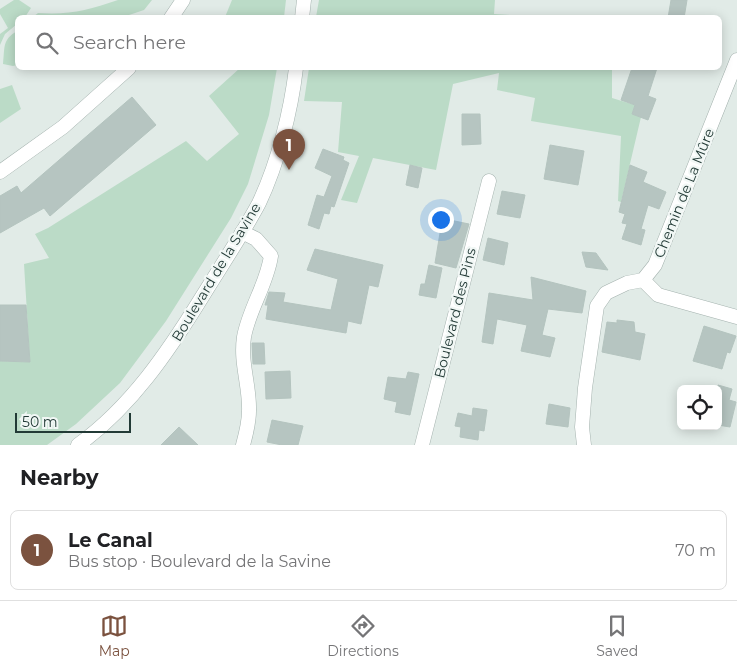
<!DOCTYPE html>
<meta charset="utf-8">
<style>
:root{--surface:#fff;--page:#f6f6f6;--text:#202124;--muted:#757577;--line:#e0e0e0;--accent:#7b523f}
body{margin:0;font-family:Montserrat,sans-serif;background:var(--page);color:var(--text)}
.controls{position:absolute;right:15px;bottom:15px;display:grid;overflow:hidden;border-radius:8px;box-shadow:0 2px 12px #0003}
.controls button{width:45px;height:45px;display:grid;place-items:center;padding:0;border:0;border-bottom:1px solid var(--line);background:var(--surface);color:var(--text);font:25px sans-serif}
.scale{position:absolute;left:15px;bottom:12px;width:116px;box-sizing:border-box;padding-left:5px;border:2px solid #223a36;border-top:0;font-size:14px;line-height:18px;white-space:nowrap;color:#223a36;-webkit-text-stroke:4px #f1f7f5;paint-order:stroke}
.you{position:absolute;left:440px;top:219px;width:18px;height:18px;margin:-12px;border:4px solid #fff;border-radius:50%;background:#1a73e8;box-shadow:0 0 0 8px #1a73e833}
.badge{display:grid;place-items:center;width:32px;height:32px;border-radius:50%;background:var(--accent);color:#fff;font-size:16px;font-weight:700}
.pin{position:absolute;translate:-50% -41px;filter:drop-shadow(0 1px 2px #0008)}
.pin::after{content:'';position:absolute;top:26px;width:18px;height:15px;background:inherit;clip-path:polygon(0 0,100% 0,50% 100%)}
.list{margin:0;padding:0;list-style:none}
h2{display:flex;justify-content:space-between;align-items:center;height:65px;margin:0;padding:0 20px;font-size:21px}
h2 small{font-size:16px;font-weight:400;color:var(--muted)}
.list li{display:grid;grid-template-columns:32px 1fr auto;gap:15px;align-items:center;box-sizing:border-box;height:80px;margin:0 10px 10px;padding:0 10px;border:1px solid var(--line);border-radius:8px}
.list b{display:block;font-size:19px;white-space:nowrap}
.list p{margin:0;font-size:16px;white-space:nowrap;color:var(--muted)}
.list em{font-size:16px;font-style:normal;color:var(--muted)}
.icon{flex:none;width:28px;height:28px;fill:none;stroke:currentColor;stroke-width:2;stroke-linecap:round;stroke-linejoin:round}
.map{position:relative;flex:none;width:737px;height:445px;overflow:hidden}
.search{position:absolute;background:var(--surface);box-shadow:0 2px 12px #0003;left:15px;right:15px;top:15px;height:55px;display:flex;align-items:center;gap:12px;box-sizing:border-box;padding:0 18px;border-radius:8px;color:var(--muted);font-size:19px}
.sheet{height:155px;background:var(--surface)}
nav{display:flex;justify-content:space-around;align-items:center;box-sizing:border-box;height:70px;border-top:1px solid var(--line);background:var(--surface);font-size:14px;color:var(--muted)}
nav a{display:grid;justify-items:center;gap:2px}
nav .on{color:var(--accent)}
.map>svg:first-child{display:block}
.green{fill:#bbdbc7}
.building{fill:#b6c5c1;stroke:#b4c4bf}
.lines{fill:none;stroke-linecap:round;stroke-linejoin:round}
.minor-casing{stroke:#a4b2ae;stroke-width:15}
.minor{stroke:#fff;stroke-width:14}
.labels{text-anchor:middle;stroke-width:4.5;stroke-linejoin:round;paint-order:stroke}
.street-label{font-size:14px;fill:#223a36;stroke:#f1f7f5}
</style>
<div class="map">
<svg width="737" height="445" viewBox="0 0 737 445">
<rect width="100%" height="100%" fill="#e1ebe7"/>
<g class="green">
<path d="M14 0H19L31 8 25 17 18 18 17 24 5 34 0 45V34L8 28 0 14V9Z"/>
<path d="M118 0H152L144 10 123 17H33L38 13C71 15 88 10 118 0Z"/>
<path d="M232 0H286L284 17H225Z"/>
<path d="M319 0H495L494 14 537 17H316Z"/>
<path d="M17 31V65L13 66 3 64C5 47 2 40 17 31Z"/>
<path d="M240 68H277L269 115 248 184 231 218 166 321 120 383 76 424 47 445H0V361L30 362 24 264 49 258 35 234 48 228 186 141 207 161 239 134 209 96Z"/>
<path d="M309 68H612V98L635 105 632 114 641 117 621 202 618 201 621 136 531 121 535 98 497 90 499 73 453 84 436 170 373 158 357 203 341 200 359 156 338 152 342 102 304 101Z"/>
<path d="M12 85 21 109 0 123V89Z"/>
</g>
<g class="building">
<path d="M671 0H687L684 18H668Z"/>
<path d="M632 68H657L648 96 656 99 648 120 632 114 635 105 621 100Z"/>
<path d="M132 97 156 125 50 216 44 208 0 233V196L17 186 21 193Z"/>
<path d="M462 114H480L481 144 462 145Z"/>
<path d="M550 145 584 151 578 185 544 179Z"/>
<path d="M323 149 344 157 343 160 349 163 334 207 331 206 329 214 324 213 319 229 308 225 317 195 324 197 332 176 315 168Z"/>
<path d="M410 165 422 168 418 188 406 185Z"/>
<path d="M630 165 647 172 643 182 666 192 659 209 648 205 641 229 645 230 641 245 622 239 627 224 622 223 625 214 619 212Z"/>
<path d="M502 191 525 195 520 218 497 214Z"/>
<path d="M445 219 469 224 456 268 435 263 441 227 443 228Z"/>
<path d="M488 238 508 243 504 265 483 260Z"/>
<path d="M315 249 383 265 378 287 369 285 361 324 348 321 346 333 266 319 268 305H265L269 292 285 293 283 302 331 310 338 279 307 270Z"/>
<path d="M582 252 596 253 608 270 586 267Z"/>
<path d="M429 265 442 268 436 298 419 295 421 284H425Z"/>
<path d="M531 277 586 291 582 313 548 309 542 335 555 338 550 357 521 351 527 325 497 319 493 344 482 342 489 293 533 300Z"/>
<path d="M0 305H26L30 362 0 361Z"/>
<path d="M617 320 634 322 635 332 645 334 640 360 602 352 607 322 617 323Z"/>
<path d="M704 326 736 336 730 353 727 352 722 369 693 361Z"/>
<path d="M252 343H264L265 364H253Z"/>
<path d="M290 371 291 398 266 399 265 372Z"/>
<path d="M408 372 419 374 410 415 395 412 397 402 384 399 388 377 406 379Z"/>
<path d="M718 385 732 389 729 400 736 402 730 427 718 425Z"/>
<path d="M549 404 570 408 568 427 546 424Z"/>
<path d="M473 408 487 410 484 431 479 430 478 440 460 437 461 427 455 426 458 413 472 416Z"/>
<path d="M272 420 303 426 298 445H282L267 442Z"/>
<path d="M179 427 198 445H161Z"/>
</g>
<g class="lines">
<g class="minor-casing">
<g id="minor">
<path d="M171 18 183 0"/>
<path d="M302 18 304 0"/>
<path d="M0 172 63 127 129 68"/>
<path d="M242 232 256 239 271 256C267 284 249 309 244 337 240 363 250 386 249 411 249 422 246 434 243 445"/>
<path d="M643 280 658 295 737 317"/>
<path d="M78 445C131 407 168 352 202 297 221 266 242 235 259 203 278 163 291 111 296 68"/>
<path d="M422 445 489 181"/>
<path d="M584 445 582 427 585 388 597 306 606 293 627 283 643 280 655 265 737 60"/>
</g>
</g>
<use href="#minor" class="minor"/>
</g>
<g class="labels">
<g class="street-label">
<text transform="translate(684 193) rotate(-68)" y="5">Chemin de La Mûre</text>
<text transform="translate(216 272) rotate(-59)" y="5">Boulevard de la Savine</text>
<text transform="translate(455 313) rotate(-76)" y="5">Boulevard des Pins</text>
</g>
</g>
</svg>
<div class="controls">
<button><svg class="icon" aria-label="locate" viewBox="0 0 24 24"><circle cx="12" cy="12" r="6"/><path d="M12 2v4M12 18v4M2 12h4M18 12h4"/></svg></button>
</div>
<div class="scale">50 m</div>
<div class="you"></div>
<div class="pin badge" style="left:289px;top:170px">1</div>
<div class="search"><svg class="icon" aria-label="search" viewBox="0 0 24 24"><circle cx="10" cy="10" r="6"/><path d="M15 15l6 6"/></svg>Search here</div>
</div>
<section class="sheet">
<h2>Nearby<small></small></h2>
<ul class="list">
<li><span class="badge">1</span><div><b>Le Canal</b><p>Bus stop · Boulevard de la Savine</p></div><em>70 m</em></li>
</ul>
</section>
<nav>
<a class="on"><svg class="icon" aria-label="map" viewBox="0 0 24 24"><path d="M3 6l6-2 6 2 6-2v14l-6 2-6-2-6 2zM9 4v14M15 6v14"/></svg>Map</a>
<a><svg class="icon" aria-label="directions" viewBox="0 0 24 24"><path d="M12 3l9 9-9 9-9-9zM9 14v-3h6M13 9l2 2-2 2"/></svg>Directions</a>
<a><svg class="icon" aria-label="saved" viewBox="0 0 24 24"><path d="M7 4h10v16l-5-4-5 4z"/></svg>Saved</a>
</nav>
